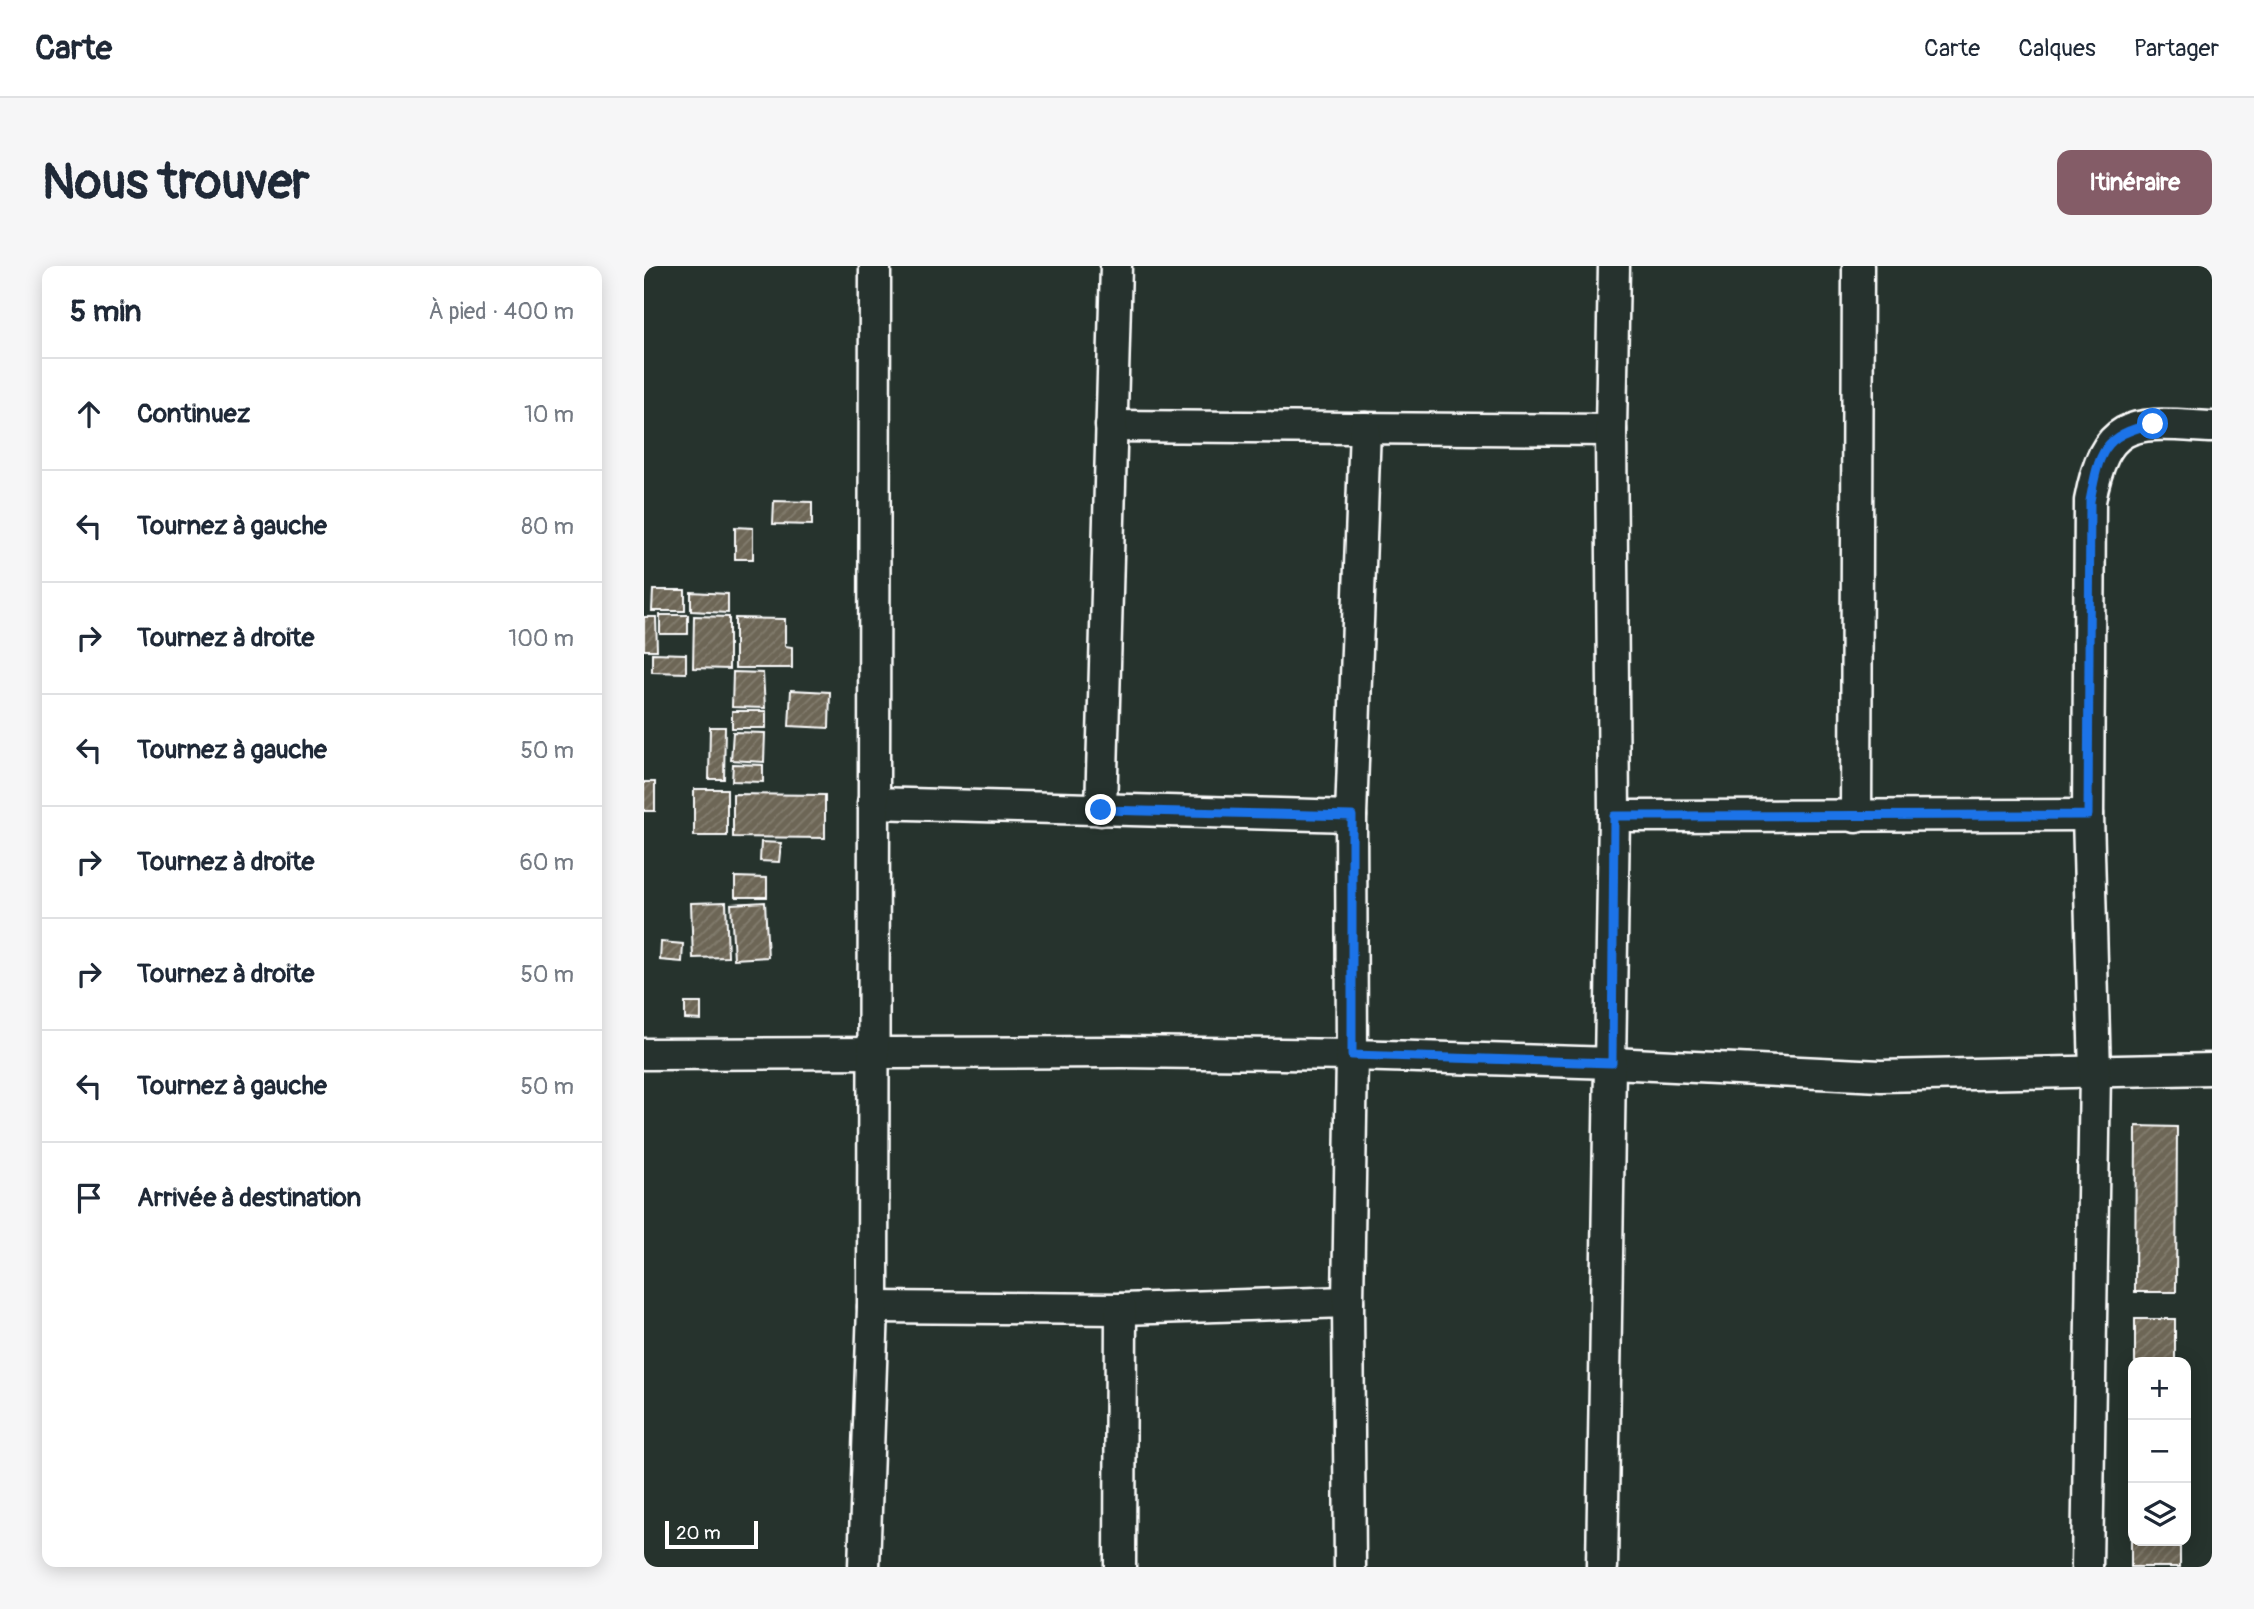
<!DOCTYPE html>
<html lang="fr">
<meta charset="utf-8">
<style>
:root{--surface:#fff;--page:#f6f6f7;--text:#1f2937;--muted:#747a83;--line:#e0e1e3;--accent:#845c67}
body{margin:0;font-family:Pangolin,sans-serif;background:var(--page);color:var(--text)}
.controls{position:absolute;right:21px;bottom:21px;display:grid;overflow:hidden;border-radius:14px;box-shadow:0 4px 18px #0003}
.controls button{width:63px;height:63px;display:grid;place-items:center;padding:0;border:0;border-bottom:2px solid var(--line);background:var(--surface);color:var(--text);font:35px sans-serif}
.scale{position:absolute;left:21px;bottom:18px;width:93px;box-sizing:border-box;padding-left:7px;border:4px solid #fff;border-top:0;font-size:19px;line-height:24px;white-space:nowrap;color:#fff;-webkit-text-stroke:5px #26332d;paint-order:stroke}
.stop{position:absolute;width:21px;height:21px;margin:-16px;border:5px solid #1a73e8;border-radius:50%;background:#fff}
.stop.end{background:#1a73e8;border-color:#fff;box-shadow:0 2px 7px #0008}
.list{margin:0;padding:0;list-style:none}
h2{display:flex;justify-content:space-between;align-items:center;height:91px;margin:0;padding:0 28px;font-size:30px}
h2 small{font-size:23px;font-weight:400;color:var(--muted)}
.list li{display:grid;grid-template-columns:46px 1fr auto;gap:21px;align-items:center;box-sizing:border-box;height:112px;padding:0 28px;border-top:2px solid var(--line)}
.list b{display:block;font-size:26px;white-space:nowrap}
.list em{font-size:23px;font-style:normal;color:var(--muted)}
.icon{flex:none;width:38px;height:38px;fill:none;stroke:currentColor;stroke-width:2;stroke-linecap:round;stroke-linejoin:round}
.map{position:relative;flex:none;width:1568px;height:1301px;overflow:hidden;border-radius:14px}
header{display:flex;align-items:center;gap:42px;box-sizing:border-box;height:98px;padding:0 35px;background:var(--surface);border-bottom:2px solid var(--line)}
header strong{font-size:33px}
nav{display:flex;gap:38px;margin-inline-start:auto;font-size:24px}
.intro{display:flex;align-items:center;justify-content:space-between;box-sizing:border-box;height:168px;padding:0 42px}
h1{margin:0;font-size:49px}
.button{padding:18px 32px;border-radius:14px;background:var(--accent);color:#fff;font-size:24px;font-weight:700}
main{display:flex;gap:42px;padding:0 42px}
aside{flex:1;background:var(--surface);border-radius:14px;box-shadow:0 4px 18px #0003}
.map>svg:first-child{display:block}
.building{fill:url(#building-hatch);stroke:#fff;stroke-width:2}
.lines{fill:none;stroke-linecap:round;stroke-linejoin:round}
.street-casing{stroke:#fff;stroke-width:35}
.street{stroke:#26332d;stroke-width:30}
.route{stroke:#1a73e8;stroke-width:9}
</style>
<header>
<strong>Carte</strong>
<nav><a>Carte</a><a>Calques</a><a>Partager</a></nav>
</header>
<div class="intro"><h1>Nous trouver</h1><a class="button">Itinéraire</a></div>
<main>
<aside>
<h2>5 min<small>À pied · 400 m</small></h2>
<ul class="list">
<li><svg class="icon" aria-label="ahead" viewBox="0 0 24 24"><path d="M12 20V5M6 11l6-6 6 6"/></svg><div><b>Continuez</b></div><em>10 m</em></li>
<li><svg class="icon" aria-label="left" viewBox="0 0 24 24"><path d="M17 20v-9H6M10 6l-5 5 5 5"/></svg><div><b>Tournez à gauche</b></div><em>80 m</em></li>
<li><svg class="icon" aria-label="right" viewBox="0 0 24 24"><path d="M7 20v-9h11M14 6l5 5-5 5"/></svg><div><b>Tournez à droite</b></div><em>100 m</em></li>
<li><svg class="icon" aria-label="left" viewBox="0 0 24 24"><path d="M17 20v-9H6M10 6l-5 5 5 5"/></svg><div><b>Tournez à gauche</b></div><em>50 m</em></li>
<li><svg class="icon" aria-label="right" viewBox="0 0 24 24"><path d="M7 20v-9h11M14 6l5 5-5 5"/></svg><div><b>Tournez à droite</b></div><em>60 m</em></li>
<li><svg class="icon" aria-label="right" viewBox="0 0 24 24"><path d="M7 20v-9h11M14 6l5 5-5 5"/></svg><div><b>Tournez à droite</b></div><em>50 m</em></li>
<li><svg class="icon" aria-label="left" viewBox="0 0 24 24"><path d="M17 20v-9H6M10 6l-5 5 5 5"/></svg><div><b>Tournez à gauche</b></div><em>50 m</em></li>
<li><svg class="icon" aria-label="arrive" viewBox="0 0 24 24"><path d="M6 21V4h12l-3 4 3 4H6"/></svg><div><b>Arrivée à destination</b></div></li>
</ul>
</aside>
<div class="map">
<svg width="1568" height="1301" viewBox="0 0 1568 1301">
<defs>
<pattern id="building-hatch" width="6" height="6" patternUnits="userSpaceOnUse" patternTransform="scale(1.75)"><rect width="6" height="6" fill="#6d6656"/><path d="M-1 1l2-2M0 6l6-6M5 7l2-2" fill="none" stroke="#837d6f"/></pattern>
</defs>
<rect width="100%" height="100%" fill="#26332d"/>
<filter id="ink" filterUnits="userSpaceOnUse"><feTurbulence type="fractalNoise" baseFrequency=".0143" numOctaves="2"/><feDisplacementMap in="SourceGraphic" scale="14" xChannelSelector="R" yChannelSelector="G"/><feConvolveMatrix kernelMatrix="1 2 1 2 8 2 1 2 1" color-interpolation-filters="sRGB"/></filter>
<g filter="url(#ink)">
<g class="building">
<path d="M130 235 168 236V259L129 258Z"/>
<path d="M91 261 109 262V293H91Z"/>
<path d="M9 324H41V345H8Z"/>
<path d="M47 326 84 328V347L47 345Z"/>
<rect x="16" y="349" width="28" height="19"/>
<path d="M50 350 85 351V403L49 402Z"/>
<path d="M0 351H12L13 384H0Z"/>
<path d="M91 352 141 353V380L148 381V402H91Z"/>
<path d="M8 387 42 388V407L8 406Z"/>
<path d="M89 406 119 407 121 442 88 441Z"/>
<path d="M147 424 186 426 185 462 145 460Z"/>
<rect x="88" y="445" width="34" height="17"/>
<path d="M66 461H81L80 513H65Z"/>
<path d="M89 466 121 467 120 496 87 494Z"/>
<path d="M89 498 119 499V516L88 515Z"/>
<rect x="0" y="516" width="11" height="29"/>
<rect x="50" y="523" width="33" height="47"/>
<path d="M89 528 181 529V572L89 571Z"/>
<path d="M117 576 137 577 135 596 116 595Z"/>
<path d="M91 611 123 612V631H91Z"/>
<path d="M82 636 84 691 49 692 47 637Z"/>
<path d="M121 636 124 691 90 693 87 638Z"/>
<path d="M17 676 39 678 38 696 16 694Z"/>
<path d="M41 737H57V754L41 753Z"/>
<path d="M1492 860 1533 861 1532 1026H1491Z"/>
<rect x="1491" y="1053" width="40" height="43"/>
<path d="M1487 1267 1489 1275H1536V1301H1487Z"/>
</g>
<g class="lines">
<g class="street-casing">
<g id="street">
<path d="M467 160 967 164"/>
<path d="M229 537 707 550"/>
<path d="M457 544 472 0"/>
<path d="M970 550 1444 549"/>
<path d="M1212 551 1214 0"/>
<path d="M0 788 479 786 708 789 968 797 1237 810 1568 803"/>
<path d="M229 1041 477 1043 704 1036"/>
<path d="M220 1301 229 1041 231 0"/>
<path d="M476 1301 477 1043"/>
<path d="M706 1301 704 1036 708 789 707 550 721 162"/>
<path d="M958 1301 970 550 967 164 970 0"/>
<path d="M1443 1301 1451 807 1444 549 1446 235C1462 149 1491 157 1568 161"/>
</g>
</g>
<use href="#street" class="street"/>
</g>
</g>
<g class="lines" filter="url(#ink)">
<path class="route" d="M457 544 708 550V789L968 797 970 550 1444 549 1446 235C1455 187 1458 169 1509 158"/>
</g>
</svg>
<div class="controls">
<button>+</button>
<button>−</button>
<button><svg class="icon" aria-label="layers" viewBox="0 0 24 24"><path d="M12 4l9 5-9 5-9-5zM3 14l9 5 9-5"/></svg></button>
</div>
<div class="scale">20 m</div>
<div class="stop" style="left:1509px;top:158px"></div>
<div class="stop end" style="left:457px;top:544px"></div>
</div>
</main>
